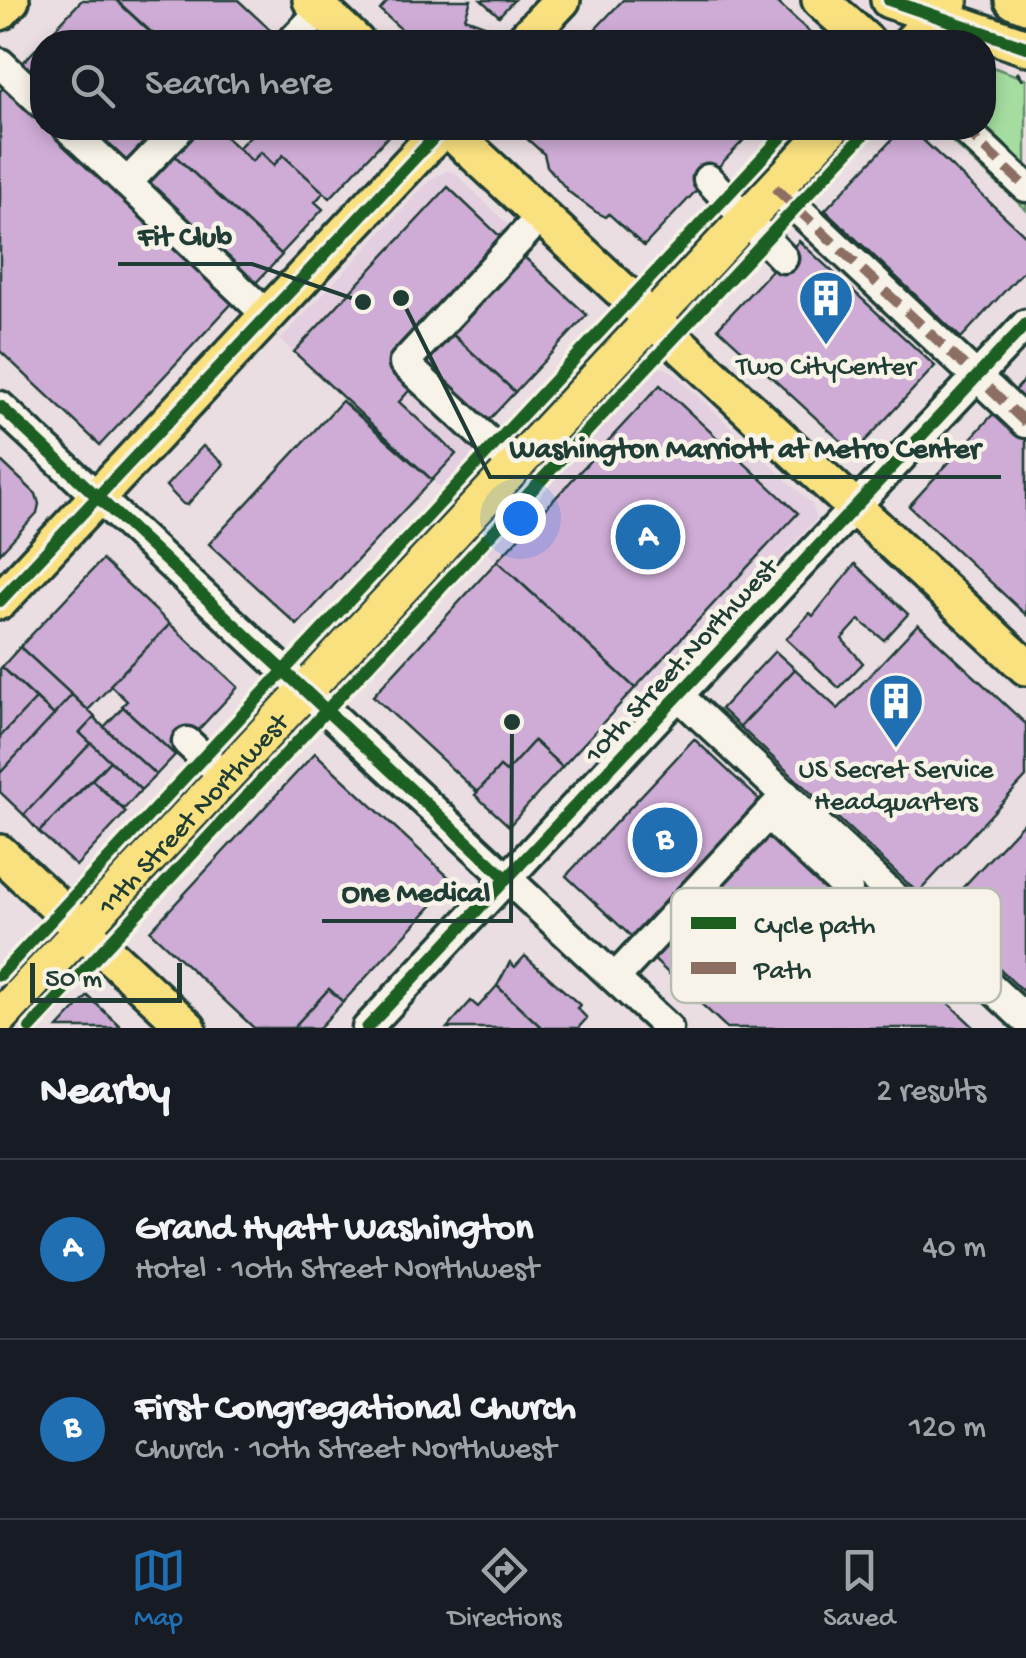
<!DOCTYPE html>
<meta charset="utf-8">
<style>
:root{--surface:#171b24;--page:#20242c;--text:#f1f3f6;--muted:#9ea1a6;--line:#363941;--accent:#1f6fb2}
body{margin:0;font-family:"Gochi Hand",sans-serif;background:var(--page);color:var(--text)}
.scale{position:absolute;left:30px;bottom:25px;width:152px;box-sizing:border-box;padding-left:10px;border:5px solid #1f3d34;border-top:0;font-size:28px;line-height:35px;white-space:nowrap;color:#1f3d34;-webkit-text-stroke:8px #f7f3e8;paint-order:stroke}
.you{position:absolute;left:520px;top:518px;width:35px;height:35px;margin:-25px;border:8px solid #fff;border-radius:50%;background:#1a73e8;box-shadow:0 0 0 15px #1a73e833}
.badge{display:grid;place-items:center;width:65px;height:65px;border-radius:50%;background:var(--accent);color:#fff;font-size:32px;font-weight:700}
.pin{position:absolute;translate:-50% -50%;border:5px solid #fff;box-shadow:0 2px 10px #0006}
.list{margin:0;padding:0;list-style:none}
h2{display:flex;justify-content:space-between;align-items:center;height:130px;margin:0;padding:0 40px;font-size:42px}
h2 small{font-size:32px;font-weight:400;color:var(--muted)}
.list li{display:grid;grid-template-columns:65px 1fr auto;gap:30px;align-items:center;box-sizing:border-box;height:180px;padding:0 40px;border-top:2px solid var(--line)}
.list b{display:block;font-size:38px;white-space:nowrap}
.list p{margin:0;font-size:32px;white-space:nowrap;color:var(--muted)}
.list em{font-size:32px;font-style:normal;color:var(--muted)}
.icon{flex:none;width:55px;height:55px;fill:none;stroke:currentColor;stroke-width:2;stroke-linecap:round;stroke-linejoin:round}
.map{position:relative;flex:none;width:1026px;height:1028px;overflow:hidden}
.search{position:absolute;background:var(--surface);box-shadow:0 5px 15px #0003;left:30px;right:30px;top:30px;height:110px;display:flex;align-items:center;gap:25px;box-sizing:border-box;padding:0 35px;border-radius:40px;color:var(--muted);font-size:38px}
.sheet{height:490px;background:var(--surface)}
nav{display:flex;justify-content:space-around;align-items:center;box-sizing:border-box;height:140px;border-top:2px solid var(--line);background:var(--surface);font-size:28px;color:var(--muted)}
nav a{display:grid;justify-items:center;gap:5px}
nav .on{color:var(--accent)}
.map>svg:first-child{display:block}
.built{fill:#e3cfdf}
.green{fill:#a5dda1;stroke:#628d6a;stroke-width:2.5}
.building{fill:#cfacd6;stroke:#1f3d34;stroke-width:2.5}
.lines{fill:none;stroke-linecap:round;stroke-linejoin:round}
.minor-casing{stroke:#1f3d34;stroke-width:35}
.major-casing{stroke:#1f3d34;stroke-width:42}
.path{stroke:#1f3d34;stroke-width:4;stroke-dasharray:10 8;stroke-linecap:butt}
.minor{stroke:#f7f3e8;stroke-width:28}
.major{stroke:#fae180;stroke-width:35}
.quiet{stroke:#8d6e63;stroke-width:10;stroke-dasharray:20 10;stroke-linecap:butt}
.cycleway-casing{stroke:#f7f3e8;stroke-width:19}
.cycleway{stroke:#1b5e20;stroke-width:12}
.labels{text-anchor:middle;stroke-width:9;stroke-linejoin:round;paint-order:stroke}
.poi-label{font-size:28px;fill:#1f3d34;stroke:#f7f3e8}
.street-label{font-size:28px;fill:#1f3d34;stroke:#f7f3e8}
.key{fill:#f7f3e8;stroke:#b6bcb2;stroke-width:2.5}
.key-label{font-size:28px;fill:#1f3d34}
.leader{fill:none;stroke:#1f3d34;stroke-width:4}
.callout-dot{fill:#1f3d34;stroke:#f7f3e8;stroke-width:4}
.callout-label{font-size:30px;text-anchor:middle;font-weight:bold;fill:#1f3d34;stroke:#f7f3e8;stroke-width:9;stroke-linejoin:round;paint-order:stroke}
</style>
<div class="map">
<svg width="1026" height="1028" viewBox="0 0 1026 1028">
<rect width="100%" height="100%" fill="#ebdee3"/>
<filter id="ink" filterUnits="userSpaceOnUse"><feTurbulence type="fractalNoise" baseFrequency=".01" numOctaves="2"/><feDisplacementMap in="SourceGraphic" scale="20" xChannelSelector="R" yChannelSelector="G"/><feConvolveMatrix kernelMatrix="1 2 1 2 8 2 1 2 1" color-interpolation-filters="sRGB"/></filter>
<g filter="url(#ink)">
<g class="built">
<path d="M446 171 454 172 524 240 413 362 488 437 442 489 280 340 430 180Z"/>
<path d="M655 366 670 370 812 504 817 518 648 700 483 548Z"/>
</g>
<path class="green" d="M984 64 1026 79V210L937 128H984Z"/>
<g class="building">
<path d="M82 0H116L153 35 146 42H42V92L18 68Z"/>
<path d="M116 0H238L280 39 162 42Z"/>
<path d="M389 0H471L465 18 490 27 476 42H415L380 10Z"/>
<path d="M481 0H514L499 16Z"/>
<path d="M623 0H775L816 38 813 42H583Z"/>
<path d="M9 82 42 114V128H57L237 298 100 445 0 351V91Z"/>
<path d="M81 128H165L126 170Z"/>
<path d="M200 128H216L252 161 261 152 274 165 283 155 324 192 315 202 323 209 281 254 174 155Z"/>
<path d="M258 128H385L391 133 330 198 283 155 274 165 261 152 252 161 238 148Z"/>
<path d="M515 128H755L644 246 609 214 606 217 596 212 569 192 547 166 544 154Z"/>
<path d="M903 128H910L1026 236V268L961 338 825 210Z"/>
<path d="M174 155 282 255 251 288 145 186Z"/>
<path d="M448 187 507 243 394 363 416 383 399 402 456 454 432 480 294 352Z"/>
<path d="M799 241 935 366 854 453 718 328Z"/>
<path d="M520 253 587 315 515 392 448 330Z"/>
<path d="M453 335 515 392 485 424 423 367Z"/>
<path d="M1026 378V405L1013 393Z"/>
<path d="M660 385 798 513 635 688 497 561Z"/>
<path d="M342 401 432 480 297 625 209 544Z"/>
<path d="M996 411 1026 439V615L909 506Z"/>
<path d="M203 446 224 464 187 505 183 504 166 486Z"/>
<path d="M0 460 36 494 39 504 37 513 0 553Z"/>
<path d="M102 560 170 624 88 710 20 647Z"/>
<path d="M497 561 635 688 562 767 534 741 506 772 500 767 477 792 373 696Z"/>
<path d="M855 564 908 614 884 640 859 620 842 639 863 663 839 688 786 639 810 613 813 616Z"/>
<path d="M170 624 238 687 175 755 122 706 127 701 110 685Z"/>
<path d="M918 624 1026 724V777L918 893 740 727 795 669 838 709Z"/>
<path d="M20 647 72 695 54 715 2 667Z"/>
<path d="M775 651 795 669 740 727 721 709Z"/>
<path d="M2 667 36 699 0 737V669Z"/>
<path d="M72 695 95 717 80 733 91 743 24 815 0 792V773Z"/>
<path d="M36 699 54 715 0 773V737Z"/>
<path d="M123 707 175 755 156 775 104 727Z"/>
<path d="M94 718 156 775 141 790 80 733Z"/>
<path d="M694 739 764 804 636 941 566 876Z"/>
<path d="M534 741 562 767 509 826 475 795 500 767 506 772Z"/>
<path d="M91 743 110 761 39 832 24 815Z"/>
<path d="M315 753 454 882 343 1002 329 989 293 1028H254L150 931Z"/>
<path d="M110 761 141 790 124 809 92 780Z"/>
<path d="M92 780 126 812 76 866 39 832Z"/>
<path d="M1026 820V994L939 913Z"/>
<path d="M766 833 975 1028H727L650 956Z"/>
<path d="M525 956 580 1005 577 1008 587 1018 578 1028H542L497 986 510 962 515 967Z"/>
<path d="M497 986 542 1028H447L471 1001 478 1007Z"/>
<path d="M329 989 343 1002 319 1028H293Z"/>
<path d="M88 996 122 1028H58Z"/>
</g>
<g class="lines">
<g class="minor-casing">
<g id="minor">
<path d="M291 42 322 10"/>
<path d="M0 63 42 103"/>
<path d="M68 128 127 183 180 128"/>
<path d="M963 128 1026 187"/>
<path d="M708 179 783 258"/>
<path d="M127 183 267 315"/>
<path d="M775 188 965 366"/>
<path d="M989 388 1026 423"/>
<path d="M0 406 668 1028"/>
<path d="M514 465 404 363 542 215"/>
<path d="M678 695 1026 1020"/>
<path d="M187 742 224 776"/>
<path d="M768 815 848 890"/>
<path d="M615 978 786 795"/>
<path d="M367 1028 1026 324"/>
</g>
</g>
<g class="major-casing">
<g id="major">
<path d="M311 0 356 42"/>
<path d="M820 0 867 42"/>
<path d="M889 0 1026 47"/>
<path d="M1013 0 1026 5"/>
<path d="M0 12 11 0"/>
<path d="M522 42 562 0"/>
<path d="M911 42 950 1"/>
<path d="M447 128 1026 667"/>
<path d="M0 601 443 128"/>
<path d="M0 853 188 1028"/>
<path id="s1" d="M0 1017 831 128"/>
</g>
</g>
<path class="path" d="M1017 72 1026 86"/>
<use href="#minor" class="minor"/>
<use href="#major" class="major"/>
<g class="quiet">
<path d="M963 128 1026 187"/>
<path d="M775 188 965 366"/>
<path d="M989 388 1026 423"/>
</g>
<g class="cycleway-casing">
<g id="cycleway">
<path d="M889 0 1026 47"/>
<path d="M0 406 507 879"/>
<path d="M0 601 443 128"/>
<path d="M0 975 790 128"/>
<path d="M30 1028 870 128"/>
<path d="M367 1028 1026 324"/>
</g>
</g>
<use href="#cycleway" class="cycleway"/>
</g>
</g>
<defs>
<g id="building-pin" transform="scale(2.875)"><path d="M0 17L-7.5 6A9.5 9.5 0 1 1 7.5 6Z" fill="#1f6fb2" stroke="#f7f3e8"/><path d="M-4-6H4V6H1V3H-1V6H-4ZM-2.5-4.3h1.7v1.8h-1.7ZM.8-4.3h1.7v1.8H.8ZM-2.5-1h1.7V.8h-1.7ZM.8-1h1.7V.8H.8Z" fill="#fff"/></g>
</defs>
<g fill-rule="evenodd">
<use href="#building-pin" x="826" y="298"/>
<use href="#building-pin" x="896" y="701"/>
</g>
<g class="labels">
<g class="poi-label">
<text x="826" y="374">Two CityCenter</text>
<text x="896" y="777">US Secret Service<tspan x="896" dy="32">Headquarters</tspan></text>
</g>
<g class="street-label">
<text transform="translate(679 659) rotate(-47)" y="10">10th Street Northwest</text>
<text dy="10" stroke="none"><textPath href="#s1" startOffset="280">11th Street Northwest</textPath></text>
</g>
</g>
<rect x="671" y="888" width="330" height="115" rx="15" class="key"/>
<rect x="691" y="917" width="45" height="12" fill="#1b5e20"/>
<rect x="691" y="962" width="45" height="12" fill="#8d6e63"/>
<g class="key-label">
<text x="754" y="933">Cycle path</text>
<text x="754" y="978">Path</text>
</g>
<path class="leader" d="M363 302L252 264H118M401 298L490 477H1001M512 722L511 921H322"/>
<g class="callout-dot">
<circle cx="363" cy="302" r="10"/>
<circle cx="401" cy="298" r="10"/>
<circle cx="512" cy="722" r="10"/>
</g>
<g class="callout-label">
<text x="185" y="245">Fit Club</text>
<text x="745" y="457">Washington Marriott at Metro Center</text>
<text x="416" y="901">One Medical</text>
</g>
</svg>
<div class="scale">50 m</div>
<div class="you"></div>
<div class="pin badge" style="left:648px;top:537px">A</div>
<div class="pin badge" style="left:665px;top:840px">B</div>
<div class="search"><svg class="icon" aria-label="search" viewBox="0 0 24 24"><circle cx="10" cy="10" r="6"/><path d="M15 15l6 6"/></svg>Search here</div>
</div>
<section class="sheet">
<h2>Nearby<small>2 results</small></h2>
<ul class="list">
<li><span class="badge">A</span><div><b>Grand Hyatt Washington</b><p>Hotel · 10th Street Northwest</p></div><em>40 m</em></li>
<li><span class="badge">B</span><div><b>First Congregational Church</b><p>Church · 10th Street Northwest</p></div><em>120 m</em></li>
</ul>
</section>
<nav>
<a class="on"><svg class="icon" aria-label="map" viewBox="0 0 24 24"><path d="M3 6l6-2 6 2 6-2v14l-6 2-6-2-6 2zM9 4v14M15 6v14"/></svg>Map</a>
<a><svg class="icon" aria-label="directions" viewBox="0 0 24 24"><path d="M12 3l9 9-9 9-9-9zM9 14v-3h6M13 9l2 2-2 2"/></svg>Directions</a>
<a><svg class="icon" aria-label="saved" viewBox="0 0 24 24"><path d="M7 4h10v16l-5-4-5 4z"/></svg>Saved</a>
</nav>
